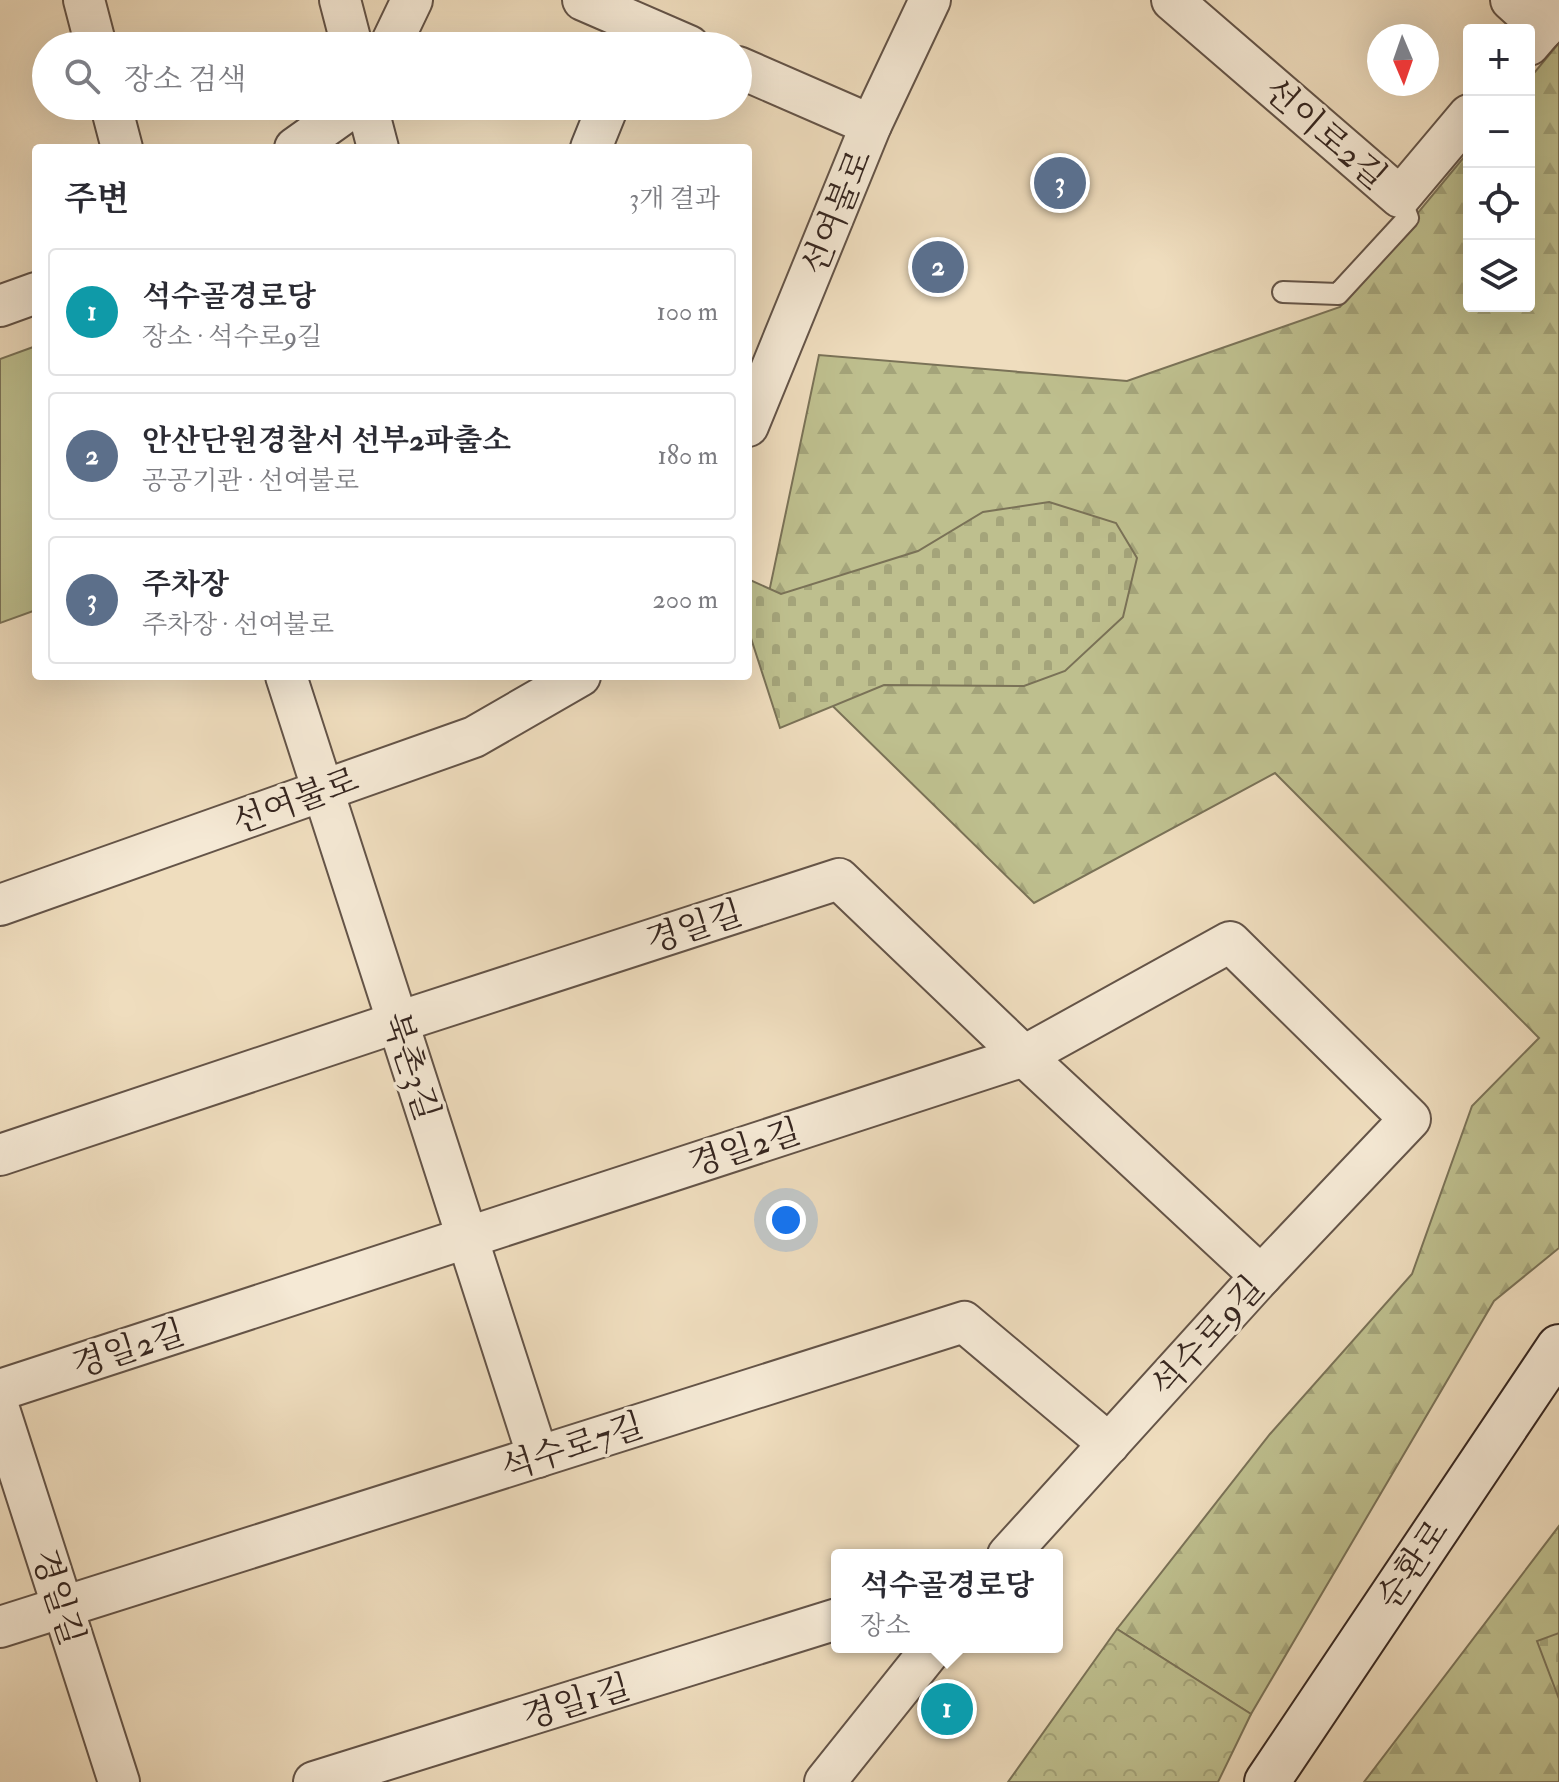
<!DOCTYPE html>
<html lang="ko">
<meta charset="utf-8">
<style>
:root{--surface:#fff;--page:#f2f2f3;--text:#2b2b33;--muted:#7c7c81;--line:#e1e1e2;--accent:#2563eb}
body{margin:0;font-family:"IM FELL Double Pica","Noto Serif KR",serif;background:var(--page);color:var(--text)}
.controls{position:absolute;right:24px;top:24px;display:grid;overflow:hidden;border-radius:8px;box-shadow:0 8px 32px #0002}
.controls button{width:72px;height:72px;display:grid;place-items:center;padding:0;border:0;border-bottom:2px solid var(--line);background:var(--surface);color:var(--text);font:40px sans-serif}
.compass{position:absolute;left:1367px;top:24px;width:72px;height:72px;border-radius:50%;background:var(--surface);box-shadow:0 8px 32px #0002;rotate:178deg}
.you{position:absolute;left:786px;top:1220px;width:28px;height:28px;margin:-20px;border:6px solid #fff;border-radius:50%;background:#1a73e8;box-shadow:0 0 0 12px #1a73e833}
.badge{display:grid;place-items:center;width:52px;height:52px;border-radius:50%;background:var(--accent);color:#fff;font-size:26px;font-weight:700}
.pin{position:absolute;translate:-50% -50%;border:4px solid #fff;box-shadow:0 2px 8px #0006}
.popup{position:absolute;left:831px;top:1549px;width:232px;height:104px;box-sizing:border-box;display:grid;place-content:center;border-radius:8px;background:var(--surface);filter:drop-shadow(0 2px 6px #0005);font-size:26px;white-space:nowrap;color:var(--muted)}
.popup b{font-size:30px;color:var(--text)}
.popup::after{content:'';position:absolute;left:50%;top:100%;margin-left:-16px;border:16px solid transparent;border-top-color:var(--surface)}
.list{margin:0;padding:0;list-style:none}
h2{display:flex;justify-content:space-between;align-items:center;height:104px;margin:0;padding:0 32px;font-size:34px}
h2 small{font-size:26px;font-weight:400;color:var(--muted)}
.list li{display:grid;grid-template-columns:52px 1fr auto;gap:24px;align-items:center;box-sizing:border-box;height:128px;margin:0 16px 16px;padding:0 16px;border:2px solid var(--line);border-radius:8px}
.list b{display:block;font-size:30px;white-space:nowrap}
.list p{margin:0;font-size:26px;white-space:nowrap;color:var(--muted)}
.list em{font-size:26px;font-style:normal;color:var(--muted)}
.icon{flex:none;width:44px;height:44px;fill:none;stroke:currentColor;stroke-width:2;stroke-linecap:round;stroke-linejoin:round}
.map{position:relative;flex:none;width:1559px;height:1782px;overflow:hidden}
.search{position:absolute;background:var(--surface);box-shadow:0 8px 32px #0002;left:32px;top:32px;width:720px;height:88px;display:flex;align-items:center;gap:20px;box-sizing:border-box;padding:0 28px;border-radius:44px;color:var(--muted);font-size:30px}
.panel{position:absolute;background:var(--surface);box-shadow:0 8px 32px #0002;left:32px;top:144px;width:720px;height:536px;border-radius:8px}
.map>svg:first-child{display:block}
.forest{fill:url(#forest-firs);stroke:#7a7257;stroke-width:2}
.cemetery{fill:url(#cemetery-stones);stroke:#7a7257;stroke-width:2}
.park{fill:url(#park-crowns);stroke:#7a7257;stroke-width:2}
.garden{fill:#bebf8e;stroke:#7a7257;stroke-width:2}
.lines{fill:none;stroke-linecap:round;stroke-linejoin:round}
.service-casing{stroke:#645448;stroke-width:24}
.minor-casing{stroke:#645448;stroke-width:44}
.secondary-casing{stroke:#362620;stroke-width:48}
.service{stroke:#f5e9d5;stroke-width:20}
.minor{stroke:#f5e9d5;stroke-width:40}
.secondary{stroke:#f5e9d5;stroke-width:44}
.labels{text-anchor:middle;stroke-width:7;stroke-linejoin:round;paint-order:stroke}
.street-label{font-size:34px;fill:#362620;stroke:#f5e9d5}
</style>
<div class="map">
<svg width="1559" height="1782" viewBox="0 0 1559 1782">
<defs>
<pattern id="forest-firs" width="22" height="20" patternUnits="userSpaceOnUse" patternTransform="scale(2)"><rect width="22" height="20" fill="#bebf8e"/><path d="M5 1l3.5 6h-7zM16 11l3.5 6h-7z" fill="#a4a47a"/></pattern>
<pattern id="cemetery-stones" width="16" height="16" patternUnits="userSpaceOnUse" patternTransform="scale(2)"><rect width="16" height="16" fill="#bebf8e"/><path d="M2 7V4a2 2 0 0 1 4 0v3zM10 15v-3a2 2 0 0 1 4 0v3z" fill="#a4a47a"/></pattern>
<pattern id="park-crowns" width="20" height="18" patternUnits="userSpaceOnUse" patternTransform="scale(2)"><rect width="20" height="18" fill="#bebf8e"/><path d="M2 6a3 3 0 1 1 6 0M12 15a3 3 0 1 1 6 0" fill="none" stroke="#a4a47a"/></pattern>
</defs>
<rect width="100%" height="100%" fill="#efddbe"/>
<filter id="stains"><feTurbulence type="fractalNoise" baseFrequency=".0025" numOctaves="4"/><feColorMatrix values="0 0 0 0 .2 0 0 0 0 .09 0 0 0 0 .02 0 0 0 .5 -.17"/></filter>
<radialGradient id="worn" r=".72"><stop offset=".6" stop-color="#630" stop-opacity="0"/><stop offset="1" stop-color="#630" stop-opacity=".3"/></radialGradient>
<g class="forest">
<path d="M1559 43V1248L1494 1301 1251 1714 1117 1629 1270 1434 1412 1274 1472 1106 1539 1038 1275 773 1034 903 760 635 819 355 1127 381 1340 307 1469 151V306H1529V79Z"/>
<path d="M1559 1526V1782H1364Z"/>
</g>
<g class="cemetery">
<path d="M1049 502 1116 523 1137 558 1123 617 1065 671 1024 686 884 685 780 728 748 629V579L781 594 918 551 983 512Z"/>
<path d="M1559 1633V1699L1537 1641Z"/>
</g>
<path class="park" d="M1117 1629 1251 1714 1218 1782H1008Z"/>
<path class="garden" d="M36 346V610L0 623V359Z"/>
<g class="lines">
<g class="service-casing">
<path id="service" d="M1283 292 1338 294 1408 218 1400 197"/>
</g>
<g class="minor-casing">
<g id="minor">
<path d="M84 0 96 46"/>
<path d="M340 0 352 46"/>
<path d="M583 0 689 46"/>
<path d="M1172 0 1400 197 1469 115"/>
<path d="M1511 0 1543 29"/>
<path d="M1529 45 1559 10"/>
<path d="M390 46 412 0"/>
<path d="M738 67 871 125"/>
<path d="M111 106 122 148"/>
<path d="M367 106 378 148"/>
<path d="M295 148 354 106"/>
<path d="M591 148 608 106"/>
<path d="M0 306 36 293"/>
<path d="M748 426 871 125 930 0"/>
<path d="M286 676 538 1457"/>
<path d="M0 905 474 737 580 676"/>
<path d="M0 1155 398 1022 839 879 1024 1056 1261 1276"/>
<path d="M0 1390 1024 1056 1230 942 1410 1119 1261 1276 1008 1555"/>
<path d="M0 1412 119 1782"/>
<path d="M0 1627 964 1322 1109 1444"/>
<path d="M314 1782 837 1619"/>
<path d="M825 1782 933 1647"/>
</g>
</g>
<g class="secondary-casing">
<path id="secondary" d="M1267 1782 1559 1347"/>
</g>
<use href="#service" class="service"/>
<use href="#minor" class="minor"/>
<use href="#secondary" class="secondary"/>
</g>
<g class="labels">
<g class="street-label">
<text transform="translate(1326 133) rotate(41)" y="12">선이로2길</text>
<text transform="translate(836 212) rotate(-68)" y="12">선여불로</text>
<text transform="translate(295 800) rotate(-20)" y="12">선여불로</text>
<text transform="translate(694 926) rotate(-18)" y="12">경일길</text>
<text transform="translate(412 1066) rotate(72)" y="12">북촌3길</text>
<text transform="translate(744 1147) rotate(-18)" y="12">경일2길</text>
<text transform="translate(1207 1336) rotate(-48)" y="12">석수로9길</text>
<text transform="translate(128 1348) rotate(-18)" y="12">경일2길</text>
<text transform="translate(572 1446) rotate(-18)" y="12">석수로7길</text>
<text transform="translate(1412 1564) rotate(-56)" y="12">순환로</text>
<text transform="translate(59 1597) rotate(72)" y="12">경일길</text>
<text transform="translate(576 1701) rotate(-17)" y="12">경일1길</text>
</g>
</g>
<rect width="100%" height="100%" filter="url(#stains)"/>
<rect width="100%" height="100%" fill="url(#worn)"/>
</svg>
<div class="controls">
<button>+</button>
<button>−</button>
<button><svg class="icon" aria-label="locate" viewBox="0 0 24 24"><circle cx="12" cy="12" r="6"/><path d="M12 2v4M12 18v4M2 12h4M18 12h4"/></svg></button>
<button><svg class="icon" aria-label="layers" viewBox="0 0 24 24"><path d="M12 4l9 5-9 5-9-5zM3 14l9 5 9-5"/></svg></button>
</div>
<svg class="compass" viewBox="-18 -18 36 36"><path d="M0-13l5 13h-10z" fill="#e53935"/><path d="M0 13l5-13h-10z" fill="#7c7c81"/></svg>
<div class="you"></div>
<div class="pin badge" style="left:947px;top:1709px;background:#0f9aa8">1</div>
<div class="popup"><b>석수골경로당</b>장소</div>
<div class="pin badge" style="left:938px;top:267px;background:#5c6f8a">2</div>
<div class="pin badge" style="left:1060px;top:183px;background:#5c6f8a">3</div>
<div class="search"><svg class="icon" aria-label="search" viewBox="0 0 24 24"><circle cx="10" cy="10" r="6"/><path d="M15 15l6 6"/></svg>장소 검색</div>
<section class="panel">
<h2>주변<small>3개 결과</small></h2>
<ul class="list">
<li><span class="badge" style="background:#0f9aa8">1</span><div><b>석수골경로당</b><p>장소 · 석수로9길</p></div><em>100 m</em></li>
<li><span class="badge" style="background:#5c6f8a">2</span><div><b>안산단원경찰서 선부2파출소</b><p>공공기관 · 선여불로</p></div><em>180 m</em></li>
<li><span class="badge" style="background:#5c6f8a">3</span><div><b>주차장</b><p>주차장 · 선여불로</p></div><em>200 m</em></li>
</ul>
</section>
</div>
